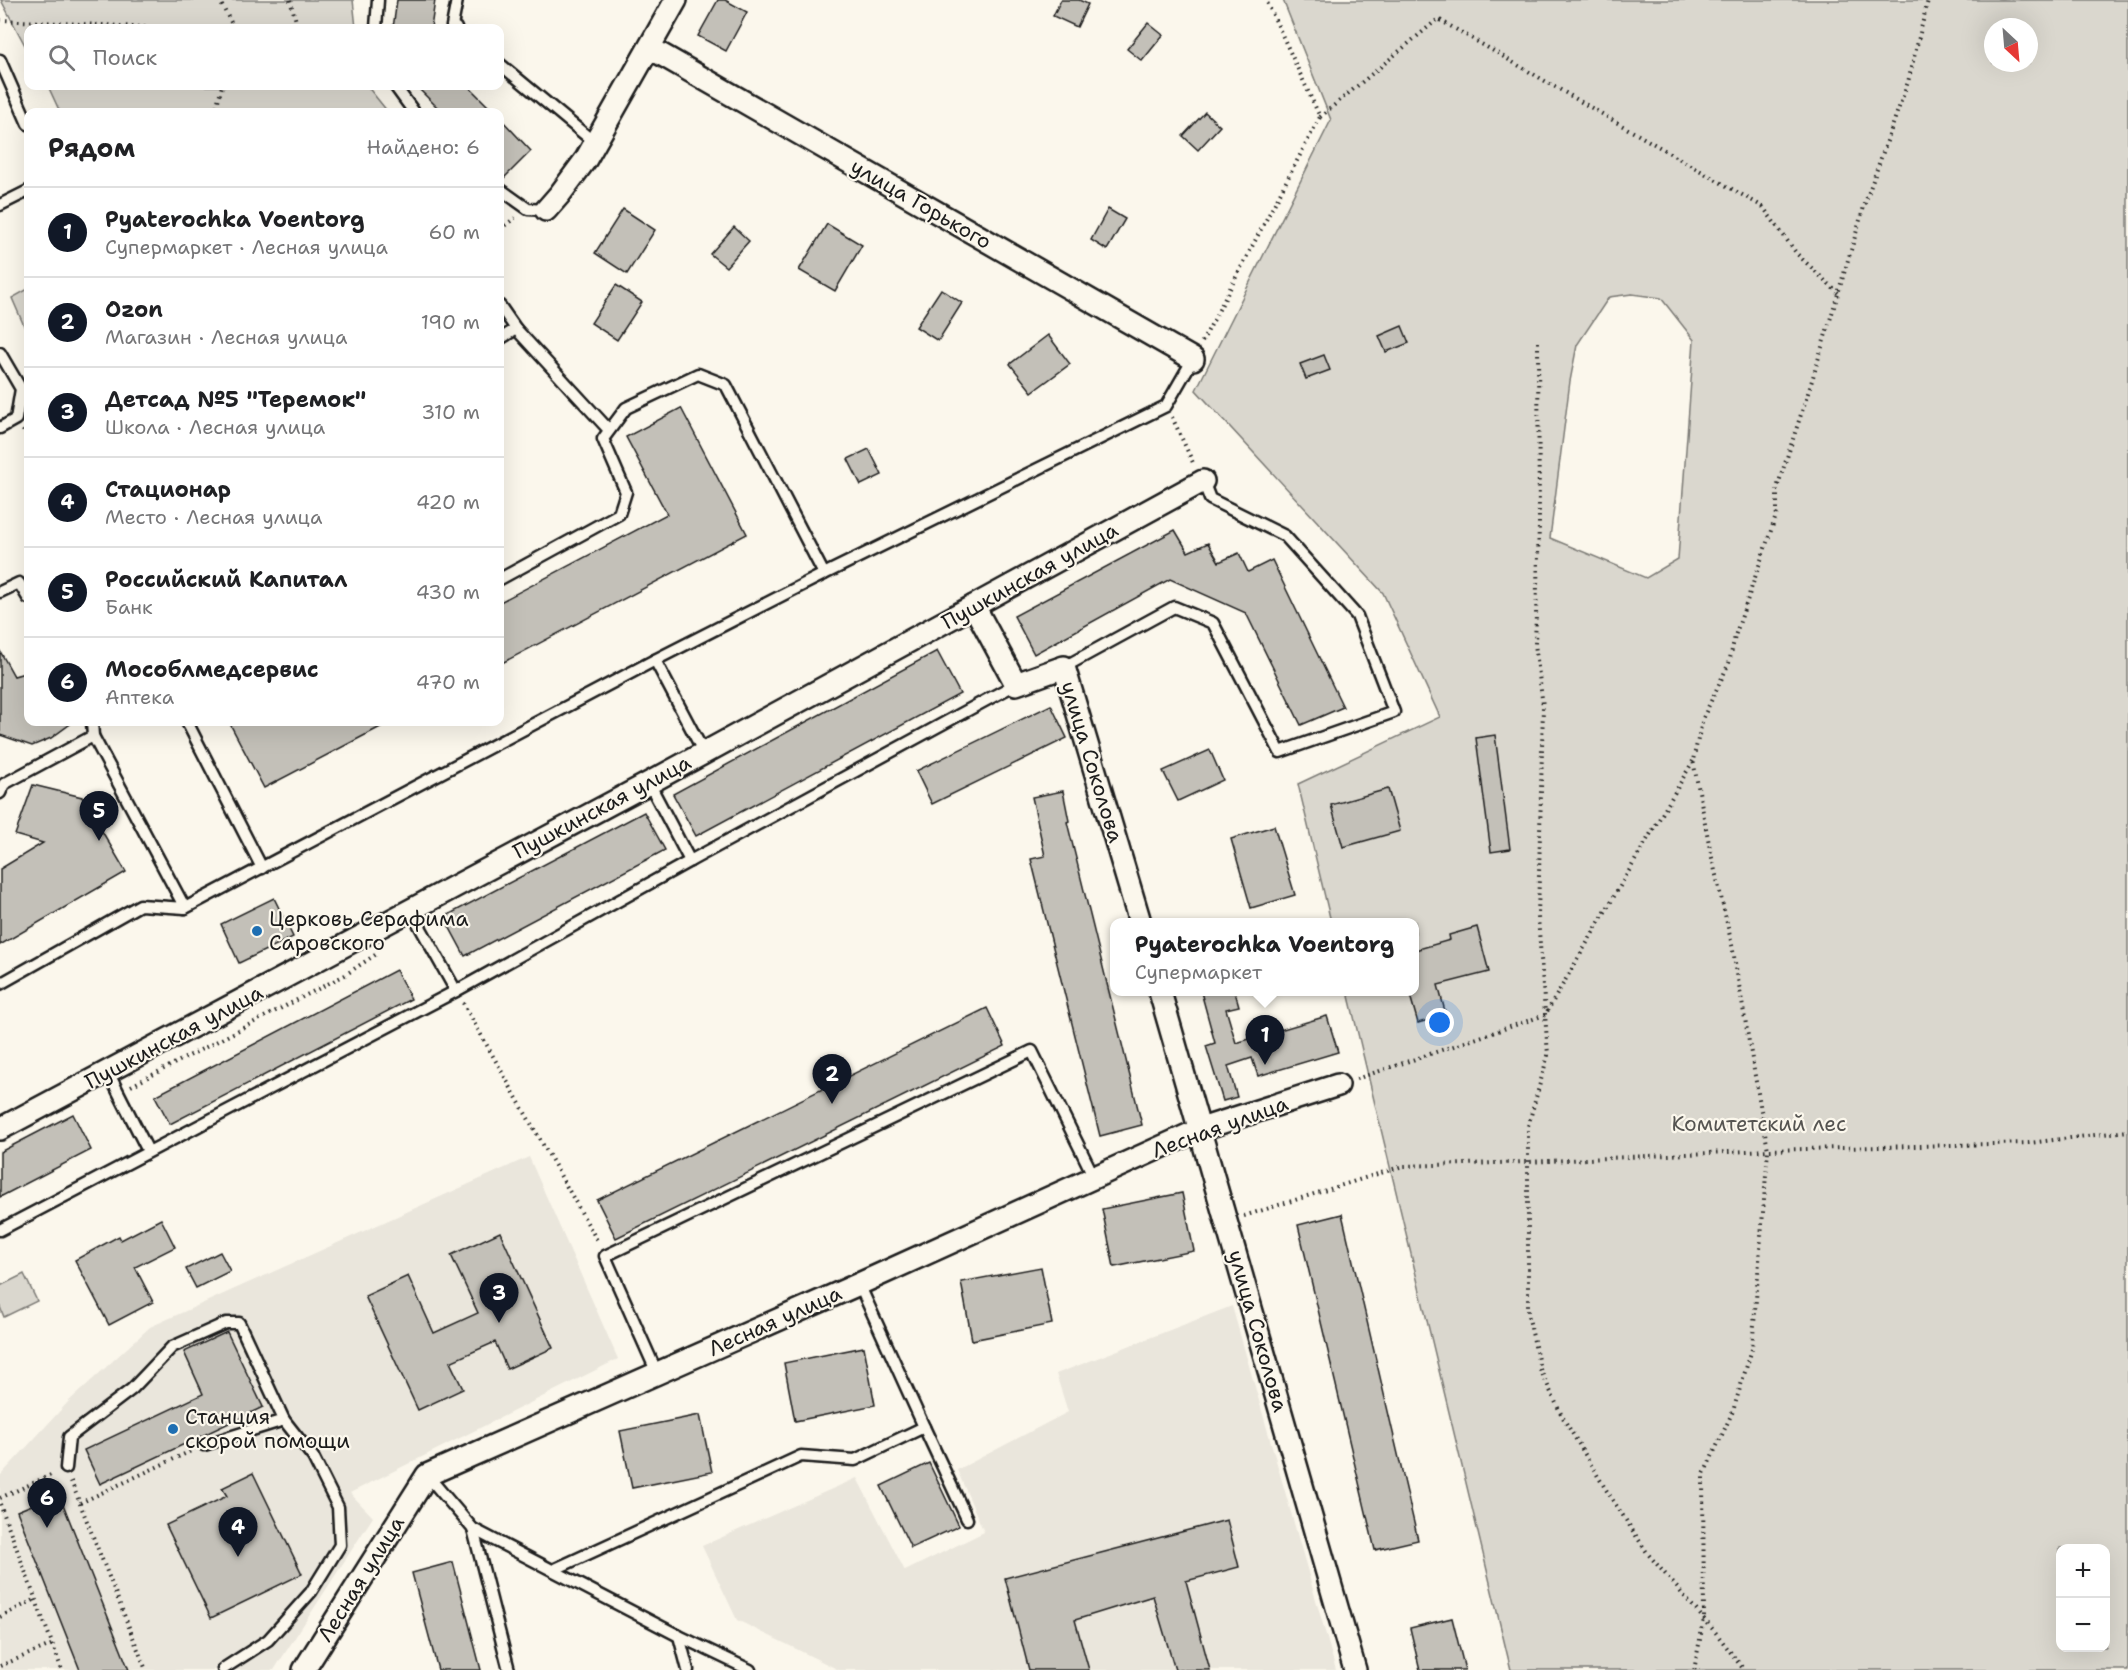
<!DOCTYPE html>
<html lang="ru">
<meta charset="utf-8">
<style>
:root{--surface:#fff;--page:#f2f2f2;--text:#202124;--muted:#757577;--line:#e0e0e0;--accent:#111827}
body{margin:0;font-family:"Shantell Sans",sans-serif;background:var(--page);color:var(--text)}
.controls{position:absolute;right:18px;bottom:18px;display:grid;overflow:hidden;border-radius:12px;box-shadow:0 6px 24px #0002}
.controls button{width:54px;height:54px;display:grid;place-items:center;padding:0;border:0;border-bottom:2px solid var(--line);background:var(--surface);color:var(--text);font:30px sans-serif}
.compass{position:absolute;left:1984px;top:18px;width:54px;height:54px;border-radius:50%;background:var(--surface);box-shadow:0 6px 24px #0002;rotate:154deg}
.you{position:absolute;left:1440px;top:1023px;width:21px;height:21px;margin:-15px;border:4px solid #fff;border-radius:50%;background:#1a73e8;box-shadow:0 0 0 9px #1a73e833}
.badge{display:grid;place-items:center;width:39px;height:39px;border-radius:50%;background:var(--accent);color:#fff;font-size:20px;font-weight:700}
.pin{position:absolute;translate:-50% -50px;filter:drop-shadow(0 2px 3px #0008)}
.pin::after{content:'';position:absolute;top:32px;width:21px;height:18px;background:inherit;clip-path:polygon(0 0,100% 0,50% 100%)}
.popup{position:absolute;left:1110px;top:918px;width:309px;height:78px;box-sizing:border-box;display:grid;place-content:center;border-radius:12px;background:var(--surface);filter:drop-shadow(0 2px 4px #0005);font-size:20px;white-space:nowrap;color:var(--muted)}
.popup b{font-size:22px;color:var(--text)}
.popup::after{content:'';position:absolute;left:50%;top:100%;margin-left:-12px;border:12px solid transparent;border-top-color:var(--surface)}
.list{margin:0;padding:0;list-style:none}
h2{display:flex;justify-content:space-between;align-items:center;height:78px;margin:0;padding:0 24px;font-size:26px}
h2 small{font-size:20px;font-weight:400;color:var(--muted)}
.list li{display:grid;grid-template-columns:39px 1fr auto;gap:18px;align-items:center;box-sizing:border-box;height:90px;padding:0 24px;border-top:2px solid var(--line)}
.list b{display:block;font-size:22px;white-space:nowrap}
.list p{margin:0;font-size:20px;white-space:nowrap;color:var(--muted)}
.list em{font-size:20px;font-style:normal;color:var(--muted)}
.icon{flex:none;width:33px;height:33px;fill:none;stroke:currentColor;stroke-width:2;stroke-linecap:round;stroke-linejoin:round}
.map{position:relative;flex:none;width:2128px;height:1670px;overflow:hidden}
.search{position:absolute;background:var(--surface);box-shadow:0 6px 24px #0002;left:24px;top:24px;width:480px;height:66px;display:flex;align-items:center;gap:15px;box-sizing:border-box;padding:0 21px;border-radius:12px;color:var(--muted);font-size:22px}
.panel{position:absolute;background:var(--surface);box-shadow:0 6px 24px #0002;left:24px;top:108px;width:480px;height:618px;border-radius:12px}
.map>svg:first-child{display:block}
.built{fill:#eae6dc}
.green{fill:#dad7ce;stroke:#7b7a75;stroke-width:1.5;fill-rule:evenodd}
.building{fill:#c3c0b8;stroke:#1c1c1c;stroke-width:1.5}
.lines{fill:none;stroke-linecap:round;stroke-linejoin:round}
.service-casing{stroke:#1c1c1c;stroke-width:15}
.minor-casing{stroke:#1c1c1c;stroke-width:26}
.path{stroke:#1c1c1c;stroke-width:4;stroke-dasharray:1.5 4.5;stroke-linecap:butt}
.service{stroke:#fbf7ec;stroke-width:10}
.minor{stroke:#fbf7ec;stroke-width:21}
.poi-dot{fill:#1f6fb2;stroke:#fbf7ec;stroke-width:2}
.labels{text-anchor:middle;stroke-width:4.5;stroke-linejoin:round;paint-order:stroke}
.street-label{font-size:21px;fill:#1c1c1c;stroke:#fbf7ec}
.poi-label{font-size:21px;fill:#1c1c1c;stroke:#fbf7ec;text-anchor:start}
.park-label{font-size:21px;fill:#555451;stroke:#fbf7ec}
</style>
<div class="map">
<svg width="2128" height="1670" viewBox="0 0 2128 1670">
<rect width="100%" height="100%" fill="#fbf7ec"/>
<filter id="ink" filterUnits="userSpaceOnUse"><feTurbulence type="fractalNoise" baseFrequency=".0167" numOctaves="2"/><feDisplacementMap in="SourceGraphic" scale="12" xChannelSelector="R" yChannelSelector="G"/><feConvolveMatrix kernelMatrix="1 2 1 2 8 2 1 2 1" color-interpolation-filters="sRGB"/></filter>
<g filter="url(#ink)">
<g class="built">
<path d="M529 1157 618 1359 350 1493 373 1517 274 1670H0V1476L69 1401 150 1327Z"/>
<path d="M1232 1306 1336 1670H839L737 1620 702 1546 857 1478 905 1571 984 1532 957 1470 1068 1412 1056 1374Z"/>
</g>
<g class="green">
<path d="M1 0H353L356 28H28V51Z"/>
<path d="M1283 0H2128V1670H1511L1348 992H1415V922H1331L1298 784 1440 717 1383 593 1196 390 1331 120ZM1993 27H2029V63H1993ZM1632 294 1661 298 1694 340 1678 559 1646 578 1550 538 1570 381 1577 345 1609 297ZM2060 1548H2106V1648H2060Z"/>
<path d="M48 86H367L388 112H60Z"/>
<path d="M28 289V335L12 298Z"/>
<path d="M24 1274 37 1301 4 1317 0 1307V1286Z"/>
</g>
<g class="building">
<path d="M397 0H435L431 28H393Z"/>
<path d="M718 0H725L747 12 726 51 698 36Z"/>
<path d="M1061 0H1079L1088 4 1077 27 1053 16Z"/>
<path d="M1148 23 1163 35 1142 61 1127 49Z"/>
<path d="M416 86H468L494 112H442Z"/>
<path d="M1205 112 1220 126 1198 150 1183 136Z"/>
<path d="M500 118 531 151 500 182Z"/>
<path d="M623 209 655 230 627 274 595 253Z"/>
<path d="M1108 209 1125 219 1107 250 1091 240Z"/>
<path d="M827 224 862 245 835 291 799 270Z"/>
<path d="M734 227 749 241 726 267 710 254Z"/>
<path d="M616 285 642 302 617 340 591 323Z"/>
<path d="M941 289 962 303 938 341 916 327Z"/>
<path d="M1402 326 1409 343 1386 352 1379 336Z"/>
<path d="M1048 335 1070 364 1032 392 1010 364Z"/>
<path d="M1324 355 1330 370 1306 379 1300 364Z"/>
<path d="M681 408 747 534 500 664V602L667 514 626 437Z"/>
<path d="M869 449 882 475 861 485 848 459Z"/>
<path d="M1175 530 1188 552 1208 543 1219 562 1239 553 1248 572 1272 560 1343 707 1301 725 1246 613 1170 579 1034 654 1014 616Z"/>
<path d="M0 651 14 676 28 672V722H73L51 738 32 746 0 735Z"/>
<path d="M937 651 960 694 696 836 673 794Z"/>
<path d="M1051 705 1067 738 932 804 916 771Z"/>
<path d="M229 722H390L264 788Z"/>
<path d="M1495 735 1510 849 1491 852 1476 738Z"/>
<path d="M1210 750 1223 780 1178 801 1163 771Z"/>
<path d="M33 785 82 797 126 872 0 945V869L43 843 15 835Z"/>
<path d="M1388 789 1400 831 1343 847 1331 805Z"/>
<path d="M1063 791 1069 821 1067 822 1142 1125 1100 1136 1031 859 1045 856 1032 797Z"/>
<path d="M644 812 665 850 465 956 444 917Z"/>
<path d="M1274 826 1295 895 1251 908 1231 839Z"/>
<path d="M274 898 293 937 239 963 221 924Z"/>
<path d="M1477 927 1489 972 1438 985 1446 1015 1418 1023 1409 992H1415V950L1450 940 1449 935Z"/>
<path d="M396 970 411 999 170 1124 155 1096Z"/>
<path d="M1201 992H1235L1239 1006 1226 1009 1236 1043 1327 1016 1338 1052 1258 1076 1252 1058 1228 1066 1237 1097 1223 1101 1206 1046 1215 1043Z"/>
<path d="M987 1008 1005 1046 616 1238 597 1200Z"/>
<path d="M73 1114 91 1150 0 1197V1152Z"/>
<path d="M1182 1193 1194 1251 1114 1267 1102 1209Z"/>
<path d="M1342 1214 1418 1540 1375 1550 1298 1225Z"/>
<path d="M161 1219 175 1247 135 1267 153 1302 109 1325 75 1260 119 1236 121 1240Z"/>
<path d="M500 1232 553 1348 507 1369 495 1342 450 1362 463 1389 418 1410 365 1296 408 1276 434 1333 478 1313 451 1255Z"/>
<path d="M220 1252 230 1271 196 1288 186 1269Z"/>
<path d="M1041 1267 1052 1324 972 1340 961 1282Z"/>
<path d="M227 1332 263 1407 100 1484 84 1450 203 1394 184 1352Z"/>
<path d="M864 1347 875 1405 795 1421 784 1363Z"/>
<path d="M700 1415 712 1472 632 1488 620 1431Z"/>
<path d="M929 1463 959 1526 911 1548 881 1486Z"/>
<path d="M253 1473 302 1574 211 1618 166 1525 227 1496 222 1488Z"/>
<path d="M59 1494 129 1670H80L17 1511Z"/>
<path d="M1227 1520 1239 1567 1186 1581 1210 1670H1175L1153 1596 1075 1620 1089 1670H1029L1005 1578Z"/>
<path d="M453 1562 481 1670H438L412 1573Z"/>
<path d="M1452 1618 1465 1670H1420L1410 1628Z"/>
</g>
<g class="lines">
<g class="service-casing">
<g id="service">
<path d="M376 28 378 0"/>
<path d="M456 28 452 26 457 0"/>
<path d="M0 60 28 124"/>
<path d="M500 64 595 143"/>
<path d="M395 86 414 112"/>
<path d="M500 189 528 209 546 210"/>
<path d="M0 205 28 191"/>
<path d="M500 306 516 329"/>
<path d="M500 339 516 329 609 430"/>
<path d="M0 353 21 389 16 419 0 428"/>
<path d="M500 579 619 514 626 492 603 439 626 408 698 374 726 385 824 574"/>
<path d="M0 592 19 583 28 598"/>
<path d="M655 660 704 753"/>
<path d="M1064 667 1174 607 1213 623 1280 752 1394 712 1357 616 1285 536 1210 499 1203 481"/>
<path d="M92 722 93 736"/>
<path d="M187 722 262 868"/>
<path d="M649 783 690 861 1016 684"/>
<path d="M0 793 4 784 93 736 185 908 140 905 0 984"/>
<path d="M185 908 655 660 824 574 1166 406 1193 359"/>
<path d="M410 909 456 991"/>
<path d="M108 1072 148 1151"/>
<path d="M0 1230 456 991 690 861"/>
<path d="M657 1373 605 1256 1032 1051 1094 1177"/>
<path d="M924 1427 967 1519"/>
<path d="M204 1445 284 1420 313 1457 338 1507 340 1545 311 1592 268 1640 223 1669"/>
<path d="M66 1468 69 1437 132 1389 172 1347 226 1323H239L284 1420"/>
<path d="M427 1475 473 1529 679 1636 750 1670"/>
<path d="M473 1529 509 1670"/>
<path d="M553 1570 801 1456 855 1460 924 1427 859 1284"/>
<path d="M679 1636 688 1670"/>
</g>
</g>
<g class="minor-casing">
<g id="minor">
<path d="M650 48 1193 359"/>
<path d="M546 210 560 194 586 159 676 0"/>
<path d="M974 606 1016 684 1064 667 1140 922"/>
<path d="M1160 992 1355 1670"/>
<path d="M0 1129 649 783 1203 481"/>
<path d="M304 1670 427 1475 859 1284 1201 1129 1338 1085"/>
</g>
</g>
<g class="path">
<path d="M219 0 234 28"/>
<path d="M290 0 298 28"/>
<path d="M0 20 163 28"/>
<path d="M215 112 222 86"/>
<path d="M1320 117 1438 19 1763 207 1797 254 1838 293"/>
<path d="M500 229 515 218"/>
<path d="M1202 342 1320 117 1266 0"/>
<path d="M1538 342 1539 526 1535 644 1543 706 1538 917 1548 1055 1528 1126V1314L1540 1369 1562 1416 1605 1488 1648 1554 1716 1633 1744 1670"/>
<path d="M1172 417 1194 465"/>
<path d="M23 430 28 440"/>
<path d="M463 1003 598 1242"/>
<path d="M1356 1079 1545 1015 1693 761"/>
<path d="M131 1086 345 975 378 953"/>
<path d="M1244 1216 1403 1166 1528 1162 1768 1150 2029 1143 2128 1131"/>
<path d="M71 1481 146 1670"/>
<path d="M0 1498 53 1474"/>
<path d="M80 1503 191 1451"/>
<path d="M0 1504 62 1670"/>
<path d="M0 1617 36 1599"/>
<path d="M0 1666 53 1644"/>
<path d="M1694 1670 1704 1619 1703 1476 1733 1411 1752 1349 1768 1150 1732 945 1710 849 1693 760 1703 718 1729 663 1735 636 1777 513V488L1810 387 1866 200 1908 82 1928 0"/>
</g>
<use href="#service" class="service"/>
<use href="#minor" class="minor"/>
</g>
</g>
<g class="poi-dot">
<circle cx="257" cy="931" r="6"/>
<circle cx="173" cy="1429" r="6"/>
</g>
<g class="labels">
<g class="street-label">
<text transform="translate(921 204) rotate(30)" y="7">улица Горького</text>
<text transform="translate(1030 576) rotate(-29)" y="7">Пушкинская улица</text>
<text transform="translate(1092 762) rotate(73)" y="7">улица Соколова</text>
<text transform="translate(602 807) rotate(-28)" y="7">Пушкинская улица</text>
<text transform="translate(174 1037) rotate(-28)" y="7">Пушкинская улица</text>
<text transform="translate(1220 1127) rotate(-20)" y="7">Лесная улица</text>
<text transform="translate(775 1321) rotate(-24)" y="7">Лесная улица</text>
<text transform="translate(1258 1331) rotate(74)" y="7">улица Соколова</text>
<text transform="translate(361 1579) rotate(-58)" y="7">Лесная улица</text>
</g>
<g class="poi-label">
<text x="269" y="926">Церковь Серафима<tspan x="269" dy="24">Саровского</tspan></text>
<text x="185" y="1424">Станция<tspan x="185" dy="24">скорой помощи</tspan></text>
</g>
<g class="park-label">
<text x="1759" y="1131">Комитетский лес</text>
</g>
</g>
</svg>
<div class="controls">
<button>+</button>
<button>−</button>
</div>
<svg class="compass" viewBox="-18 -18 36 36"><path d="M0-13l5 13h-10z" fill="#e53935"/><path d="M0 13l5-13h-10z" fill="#757577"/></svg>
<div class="you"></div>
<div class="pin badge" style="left:1265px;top:1065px">1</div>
<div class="popup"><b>Pyaterochka Voentorg</b>Супермаркет</div>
<div class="pin badge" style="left:832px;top:1104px">2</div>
<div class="pin badge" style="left:499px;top:1323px">3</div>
<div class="pin badge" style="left:238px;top:1557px">4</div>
<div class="pin badge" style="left:99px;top:841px">5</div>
<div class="pin badge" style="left:47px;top:1528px">6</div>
<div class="search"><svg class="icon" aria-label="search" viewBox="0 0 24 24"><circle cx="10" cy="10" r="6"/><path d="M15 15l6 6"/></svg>Поиск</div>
<section class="panel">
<h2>Рядом<small>Найдено: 6</small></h2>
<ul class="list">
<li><span class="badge">1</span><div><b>Pyaterochka Voentorg</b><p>Супермаркет · Лесная улица</p></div><em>60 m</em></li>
<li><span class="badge">2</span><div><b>Ozon</b><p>Магазин · Лесная улица</p></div><em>190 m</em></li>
<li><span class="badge">3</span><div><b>Детсад №5 &quot;Теремок&quot;</b><p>Школа · Лесная улица</p></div><em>310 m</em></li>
<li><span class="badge">4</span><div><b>Стационар</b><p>Место · Лесная улица</p></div><em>420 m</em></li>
<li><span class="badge">5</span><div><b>Российский Капитал</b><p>Банк</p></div><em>430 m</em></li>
<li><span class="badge">6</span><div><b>Мособлмедсервис</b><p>Аптека</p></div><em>470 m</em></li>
</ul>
</section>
</div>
